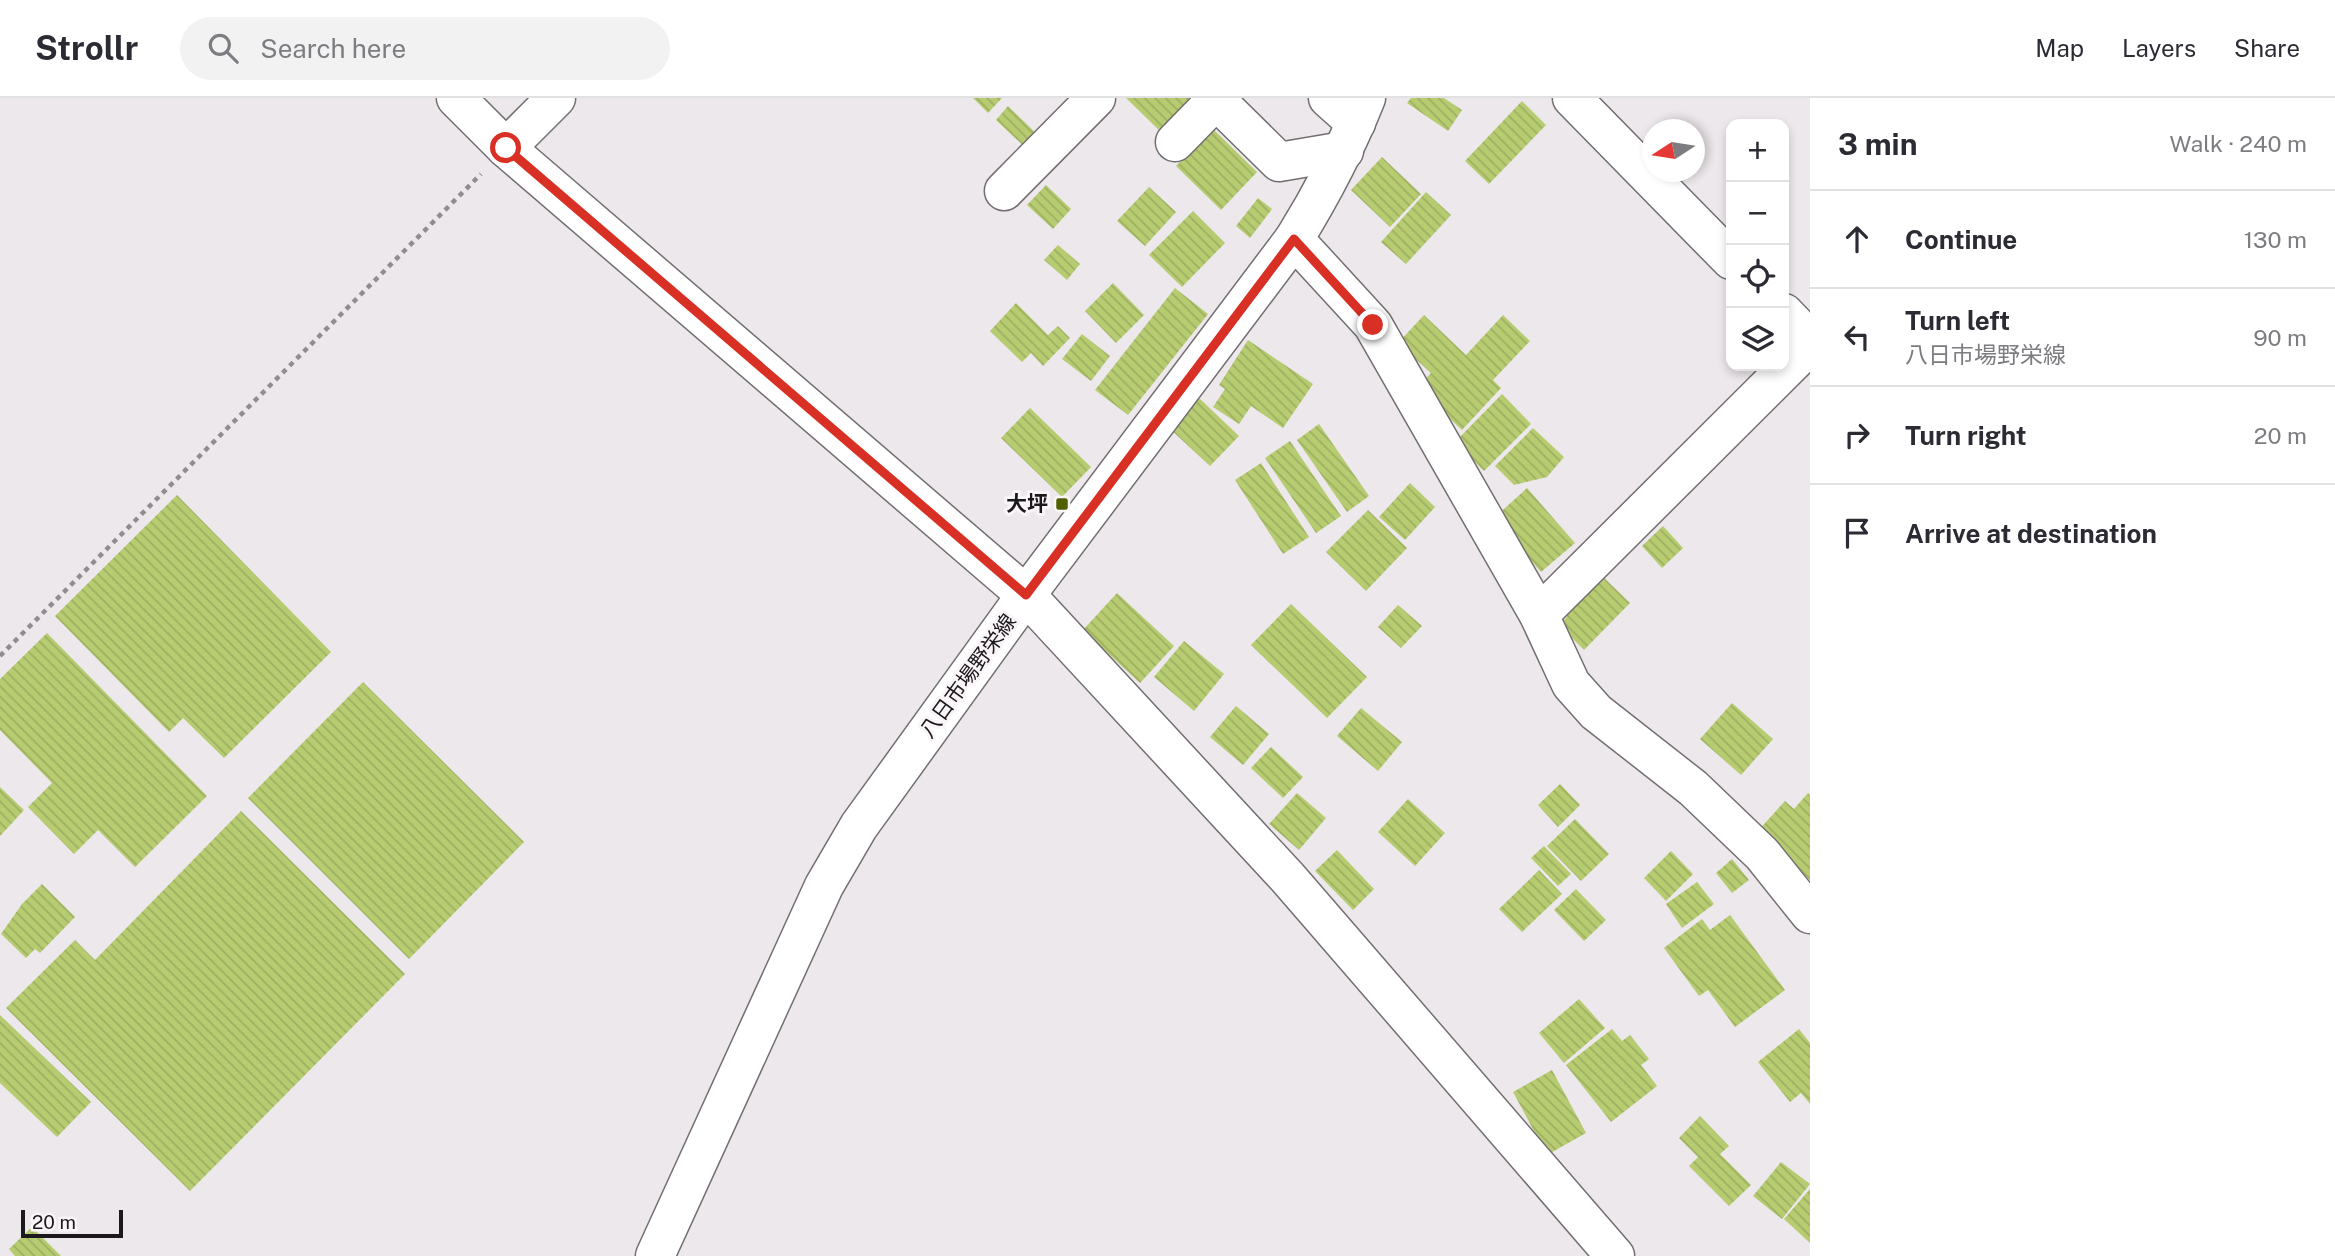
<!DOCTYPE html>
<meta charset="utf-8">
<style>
:root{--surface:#fff;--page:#f2f2f3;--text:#2b2b33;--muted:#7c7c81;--line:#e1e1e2}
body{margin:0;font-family:"Public Sans","Noto Sans JP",sans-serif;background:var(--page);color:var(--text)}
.controls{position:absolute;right:21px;top:21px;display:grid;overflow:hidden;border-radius:14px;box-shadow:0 4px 10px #0003}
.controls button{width:63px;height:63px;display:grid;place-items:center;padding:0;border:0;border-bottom:2px solid var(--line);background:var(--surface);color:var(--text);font:35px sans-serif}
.compass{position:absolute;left:1642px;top:21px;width:63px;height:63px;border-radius:50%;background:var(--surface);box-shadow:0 4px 10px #0003;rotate:258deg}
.scale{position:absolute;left:21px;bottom:18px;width:102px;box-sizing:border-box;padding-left:7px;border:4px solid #1b191b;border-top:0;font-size:19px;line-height:24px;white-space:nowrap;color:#1b191b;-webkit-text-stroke:5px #faf5f8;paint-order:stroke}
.stop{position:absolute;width:21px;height:21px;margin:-16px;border:5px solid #d93025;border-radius:50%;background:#fff}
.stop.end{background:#d93025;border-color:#fff;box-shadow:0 2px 7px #0008}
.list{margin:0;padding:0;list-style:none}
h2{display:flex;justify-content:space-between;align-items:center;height:91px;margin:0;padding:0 28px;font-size:30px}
h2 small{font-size:23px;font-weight:400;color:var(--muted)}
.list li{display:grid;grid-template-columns:46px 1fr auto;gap:21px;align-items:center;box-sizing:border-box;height:98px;padding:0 28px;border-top:2px solid var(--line)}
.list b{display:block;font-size:26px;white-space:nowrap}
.list p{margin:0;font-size:23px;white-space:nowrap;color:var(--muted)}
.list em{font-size:23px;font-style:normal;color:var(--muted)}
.icon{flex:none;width:38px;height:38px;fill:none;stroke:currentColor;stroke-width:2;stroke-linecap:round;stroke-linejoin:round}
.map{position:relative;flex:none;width:1810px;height:1158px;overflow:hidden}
header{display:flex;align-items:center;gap:42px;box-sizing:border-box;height:98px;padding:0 35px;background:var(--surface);border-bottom:2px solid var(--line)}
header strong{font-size:33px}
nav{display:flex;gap:38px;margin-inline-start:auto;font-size:24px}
.search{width:490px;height:63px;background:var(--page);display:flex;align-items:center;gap:18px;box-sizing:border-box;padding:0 24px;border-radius:38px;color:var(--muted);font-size:26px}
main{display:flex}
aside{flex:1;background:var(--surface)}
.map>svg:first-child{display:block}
.building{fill:url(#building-back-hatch)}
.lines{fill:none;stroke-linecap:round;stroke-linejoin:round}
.minor-casing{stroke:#736e71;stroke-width:41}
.major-casing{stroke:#736e71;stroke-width:41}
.path{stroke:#908d8f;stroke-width:4.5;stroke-dasharray:5 5;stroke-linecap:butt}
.minor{stroke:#fff;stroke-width:38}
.major{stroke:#fff;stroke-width:38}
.route{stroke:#d93025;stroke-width:9}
.poi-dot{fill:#505f00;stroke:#faf5f8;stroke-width:2.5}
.labels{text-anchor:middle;stroke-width:6;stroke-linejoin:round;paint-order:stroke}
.poi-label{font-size:21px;font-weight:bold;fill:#1b191b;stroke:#faf5f8;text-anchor:end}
.street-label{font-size:21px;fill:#1b191b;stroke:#faf5f8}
</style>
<header>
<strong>Strollr</strong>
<div class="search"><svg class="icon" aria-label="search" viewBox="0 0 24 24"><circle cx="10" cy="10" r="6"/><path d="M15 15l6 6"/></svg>Search here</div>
<nav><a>Map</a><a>Layers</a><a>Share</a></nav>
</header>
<main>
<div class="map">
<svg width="1810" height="1158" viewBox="0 0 1810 1158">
<defs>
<pattern id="building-back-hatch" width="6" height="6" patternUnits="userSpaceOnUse" patternTransform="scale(1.75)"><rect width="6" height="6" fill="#b7cc71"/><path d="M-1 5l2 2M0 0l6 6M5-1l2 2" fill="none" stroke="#9daf61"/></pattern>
</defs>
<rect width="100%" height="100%" fill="#ede8eb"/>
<g class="building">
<path d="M973 0H1002L988 15Z"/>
<path d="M1126 0H1199L1164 37Z"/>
<path d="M1411 0H1444L1462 12 1448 33 1407 5Z"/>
<path d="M1522 3 1546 27 1489 86 1465 63Z"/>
<path d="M1008 8 1043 42 1031 55 996 22Z"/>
<path d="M1212 30 1257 74 1221 112 1176 68Z"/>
<path d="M1382 59 1421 96 1390 129 1351 92Z"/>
<path d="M1046 87 1071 111 1053 131 1027 107Z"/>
<path d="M1149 89 1176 114 1145 148 1117 123Z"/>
<path d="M1426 94 1451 117 1406 166 1381 144Z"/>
<path d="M1258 100 1272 111 1250 140 1236 128Z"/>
<path d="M1193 113 1225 145 1182 189 1149 157Z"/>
<path d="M1058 147 1080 166 1067 182 1044 162Z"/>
<path d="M1113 185 1144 217 1116 245 1085 213Z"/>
<path d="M1175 190 1208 216 1128 317 1095 292Z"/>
<path d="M1016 205 1048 237 1058 228 1070 240 1043 268 1031 255 1022 264 990 233Z"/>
<path d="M1424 217 1466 257 1503 217 1530 243 1493 282 1501 290 1462 332 1417 290 1431 275 1398 245Z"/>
<path d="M1082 236 1110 258 1091 283 1062 261Z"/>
<path d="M1248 242 1313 286 1283 330 1251 308 1239 326 1213 309 1225 291 1219 287Z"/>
<path d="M1502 296 1531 326 1484 373 1455 344Z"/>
<path d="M1198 299 1239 338 1210 368 1169 330Z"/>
<path d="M1030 310 1091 369 1062 399 1001 340Z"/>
<path d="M1319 326 1369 398 1347 414 1297 342Z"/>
<path d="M1533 330 1564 359 1547 379 1514 387 1495 368Z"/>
<path d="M1290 343 1341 418 1316 435 1265 360Z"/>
<path d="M1261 365 1309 439 1283 456 1235 382Z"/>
<path d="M1410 385 1435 409 1405 442 1379 419Z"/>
<path d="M1527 390 1575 445 1541 474 1494 420Z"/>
<path d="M177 397 331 554 224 660 183 620 169 634 55 518Z"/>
<path d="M1368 412 1407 450 1366 493 1326 454Z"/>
<path d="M1663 428 1683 450 1662 470 1642 448Z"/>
<path d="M1598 474 1630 505 1584 552 1559 527 1567 519 1560 513Z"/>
<path d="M1117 495 1174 548 1140 585 1083 532Z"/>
<path d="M1291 506 1367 579 1327 620 1251 547Z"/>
<path d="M1398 507 1422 528 1401 550 1378 529Z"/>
<path d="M47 535 207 698 135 769 98 732 74 756 28 709 52 685 0 632V581Z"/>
<path d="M1184 543 1224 576 1194 613 1154 579Z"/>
<path d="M363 584 524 744 409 861 248 700Z"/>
<path d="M1732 605 1773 641 1741 677 1700 641Z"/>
<path d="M1236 608 1269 636 1243 667 1210 639Z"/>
<path d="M1361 610 1402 644 1378 673 1337 638Z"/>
<path d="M1271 649 1303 679 1283 700 1251 670Z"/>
<path d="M1560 686 1580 707 1558 729 1538 707Z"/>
<path d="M0 689 24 712 0 738Z"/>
<path d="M1297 695 1326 720 1299 752 1269 726Z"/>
<path d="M1808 695 1810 697V782L1757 734 1785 703 1794 711Z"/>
<path d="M1408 701 1445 735 1415 768 1378 734Z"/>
<path d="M241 713 405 876 190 1093 6 910 75 842 95 862Z"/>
<path d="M1575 721 1609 756 1581 783 1547 748Z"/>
<path d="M1544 748 1571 776 1558 788 1531 760Z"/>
<path d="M1337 752 1374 791 1353 812 1315 773Z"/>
<path d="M1671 753 1693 776 1666 803 1644 780Z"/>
<path d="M1732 761 1749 782 1732 795 1716 775Z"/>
<path d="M1539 772 1562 796 1522 834 1499 811Z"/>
<path d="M1697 784 1714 806 1682 830 1666 806Z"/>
<path d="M42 786 75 819 40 855 35 851 26 860 1 836 22 806Z"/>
<path d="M1576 791 1606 822 1584 843 1554 812Z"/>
<path d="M1730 817 1785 892 1735 929 1708 892 1699 898 1664 850 1702 821 1710 832Z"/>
<path d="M1579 901 1605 930 1564 965 1539 935Z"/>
<path d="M0 917 91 1004 57 1039 0 985Z"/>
<path d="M1612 931 1622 943 1630 937 1649 961 1641 967 1657 988 1611 1024 1566 967Z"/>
<path d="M1799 931 1810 945V1006L1801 995 1790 1004 1758 964Z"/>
<path d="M1552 972 1586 1035 1547 1057 1513 994Z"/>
<path d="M1700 1018 1729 1048 1720 1056 1751 1087 1729 1108 1689 1068 1698 1059 1679 1040Z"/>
<path d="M1781 1064 1810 1086 1782 1121 1753 1098Z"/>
<path d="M1810 1091V1145L1784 1121Z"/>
<path d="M32 1129 61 1158H15L9 1151Z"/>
</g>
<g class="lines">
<g class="minor-casing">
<g id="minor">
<path d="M456 0 506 50 1026 497 1288 780 1615 1158"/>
<path d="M1328 0 1356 25"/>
<path d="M1572 0 1731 162"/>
<path d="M1175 44 1216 2 1279 64 1344 53"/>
<path d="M506 50 556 0"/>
<path d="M1004 93 1096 0"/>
<path d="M1294 141 1373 227 1539 517 1571 586 1596 614 1693 690 1762 756 1810 816"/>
<path d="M1784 215 1810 242"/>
<path d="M1539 517 1810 247"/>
</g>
</g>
<g class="major-casing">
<path id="major" d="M655 1158 824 788 859 728 1026 497 1294 141C1322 96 1346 50 1366 0"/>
</g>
<path class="path" d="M0 558 481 76"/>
<use href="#minor" class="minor"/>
<use href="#major" class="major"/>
</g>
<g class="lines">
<path class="route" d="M506 50 1026 497 1294 141 1373 227"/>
</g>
<rect class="poi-dot" x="1055" y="399" width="14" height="14" rx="3.5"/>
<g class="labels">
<g class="poi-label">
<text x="1048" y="413">大坪</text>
</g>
<g class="street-label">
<text transform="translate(968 578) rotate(-54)" y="7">八日市場野栄線</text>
</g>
</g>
</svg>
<div class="controls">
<button>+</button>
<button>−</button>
<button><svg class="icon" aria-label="locate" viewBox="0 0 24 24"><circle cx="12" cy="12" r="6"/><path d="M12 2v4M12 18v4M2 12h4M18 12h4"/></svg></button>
<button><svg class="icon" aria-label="layers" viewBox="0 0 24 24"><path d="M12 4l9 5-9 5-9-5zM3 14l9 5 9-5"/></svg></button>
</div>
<svg class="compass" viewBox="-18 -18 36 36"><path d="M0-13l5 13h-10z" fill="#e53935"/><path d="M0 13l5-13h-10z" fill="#7c7c81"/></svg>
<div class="scale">20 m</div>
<div class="stop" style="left:506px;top:50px"></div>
<div class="stop end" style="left:1373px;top:227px"></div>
</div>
<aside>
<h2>3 min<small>Walk · 240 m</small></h2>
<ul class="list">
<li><svg class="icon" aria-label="ahead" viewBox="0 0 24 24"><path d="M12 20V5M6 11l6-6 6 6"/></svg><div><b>Continue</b></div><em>130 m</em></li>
<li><svg class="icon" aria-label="left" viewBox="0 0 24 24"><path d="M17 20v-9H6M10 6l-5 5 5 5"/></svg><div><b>Turn left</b><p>八日市場野栄線</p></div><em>90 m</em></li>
<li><svg class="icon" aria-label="right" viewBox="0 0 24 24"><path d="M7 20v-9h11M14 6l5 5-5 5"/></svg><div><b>Turn right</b></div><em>20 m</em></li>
<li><svg class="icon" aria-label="arrive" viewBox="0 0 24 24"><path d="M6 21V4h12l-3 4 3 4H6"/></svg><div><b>Arrive at destination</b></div></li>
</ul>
</aside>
</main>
